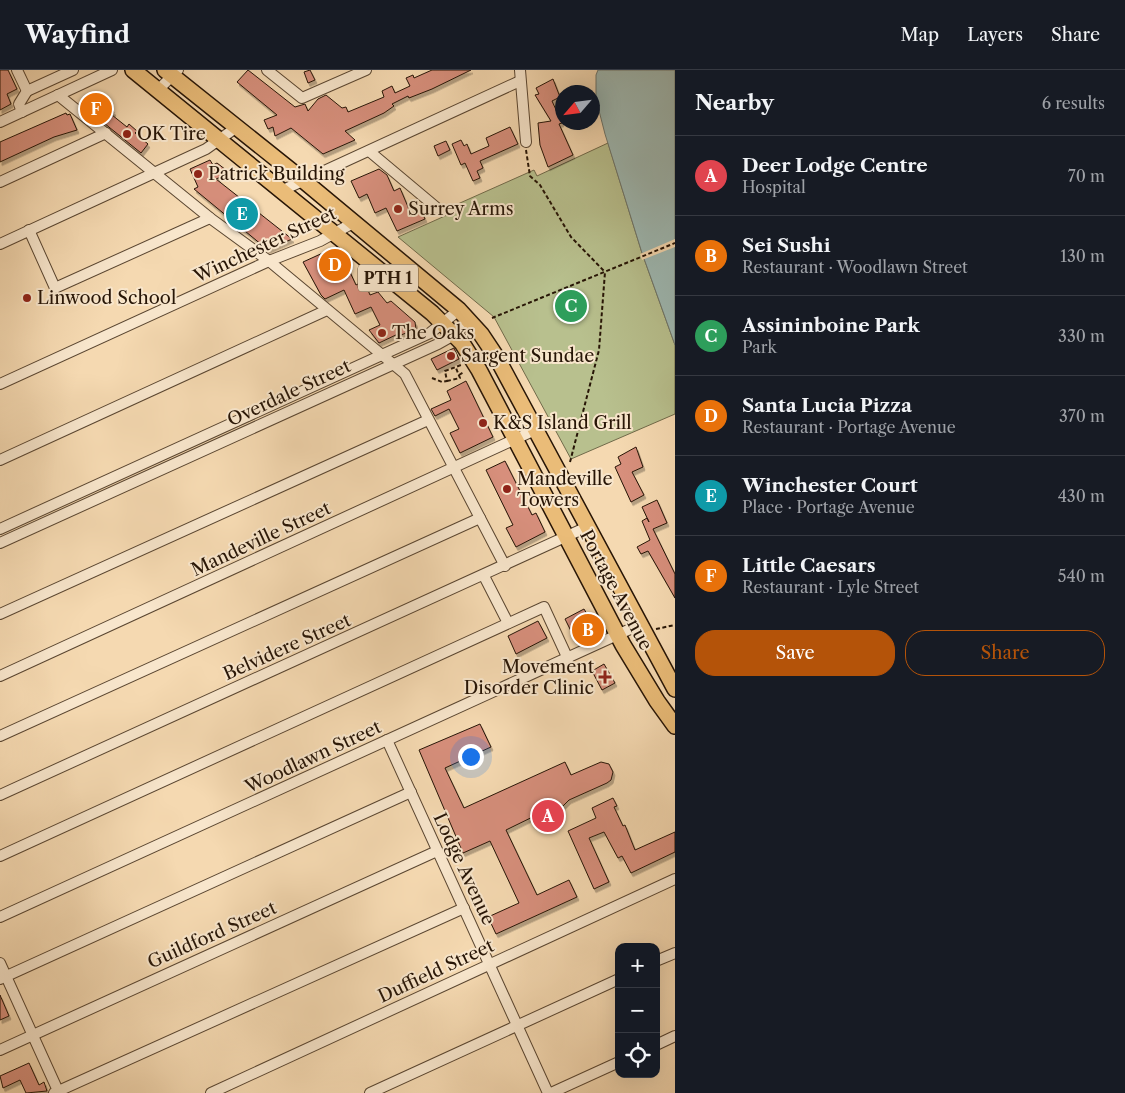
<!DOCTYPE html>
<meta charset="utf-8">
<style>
:root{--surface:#171b24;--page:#20242c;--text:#f1f3f6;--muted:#9ea1a6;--line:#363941;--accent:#b45309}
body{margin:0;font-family:"Libre Caslon Text",serif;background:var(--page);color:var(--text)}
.controls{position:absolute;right:15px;bottom:15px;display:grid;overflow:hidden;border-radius:10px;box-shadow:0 5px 20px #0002}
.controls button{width:45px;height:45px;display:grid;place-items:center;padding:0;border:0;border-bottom:1px solid var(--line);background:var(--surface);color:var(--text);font:25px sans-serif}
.compass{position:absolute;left:555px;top:15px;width:45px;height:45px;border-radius:50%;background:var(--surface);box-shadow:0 5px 20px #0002;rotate:242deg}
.you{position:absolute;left:470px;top:686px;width:18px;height:18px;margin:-12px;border:4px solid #fff;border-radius:50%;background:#1a73e8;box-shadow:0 0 0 8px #1a73e833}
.badge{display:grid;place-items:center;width:32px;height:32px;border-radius:50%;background:var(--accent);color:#fff;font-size:16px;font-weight:700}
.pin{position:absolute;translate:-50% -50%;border:2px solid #fff;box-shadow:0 1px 5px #0006}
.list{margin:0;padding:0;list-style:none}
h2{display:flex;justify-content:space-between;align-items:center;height:65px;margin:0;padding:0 20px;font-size:21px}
h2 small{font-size:16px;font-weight:400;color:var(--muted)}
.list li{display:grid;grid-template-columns:32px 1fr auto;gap:15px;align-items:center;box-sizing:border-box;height:80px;padding:0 20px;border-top:1px solid var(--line)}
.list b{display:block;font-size:19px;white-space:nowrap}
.list p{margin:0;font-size:16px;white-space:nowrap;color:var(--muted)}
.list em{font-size:16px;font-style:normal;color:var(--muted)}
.actions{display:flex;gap:10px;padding:15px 20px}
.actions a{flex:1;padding:11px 0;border:1px solid var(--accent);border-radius:20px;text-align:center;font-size:18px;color:var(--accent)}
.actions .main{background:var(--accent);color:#fff}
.icon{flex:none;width:28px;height:28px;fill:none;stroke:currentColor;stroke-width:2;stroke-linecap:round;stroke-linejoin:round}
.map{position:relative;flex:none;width:675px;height:1023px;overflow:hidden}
header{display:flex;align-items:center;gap:30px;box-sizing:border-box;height:70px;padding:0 25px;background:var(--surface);border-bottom:1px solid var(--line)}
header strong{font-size:24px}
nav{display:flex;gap:28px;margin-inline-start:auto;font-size:18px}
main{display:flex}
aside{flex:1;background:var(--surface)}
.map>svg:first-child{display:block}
.green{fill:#b8c08e;stroke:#706a4a}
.water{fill:#9eb9b3;stroke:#6e776e}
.pier{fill:#f5d9b1}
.building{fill:#d78f7c;stroke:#271506;filter:url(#shadow)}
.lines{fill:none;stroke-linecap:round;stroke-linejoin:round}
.minor-casing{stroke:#5a4631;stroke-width:12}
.highway-casing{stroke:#271506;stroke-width:18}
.path{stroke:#271506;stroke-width:2;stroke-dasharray:4 2.5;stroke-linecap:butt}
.minor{stroke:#f8e6cc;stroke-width:10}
.highway{stroke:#eabc78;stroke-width:15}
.poi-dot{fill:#8f2418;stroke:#f8e6cc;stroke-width:2}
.labels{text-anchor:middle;stroke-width:4;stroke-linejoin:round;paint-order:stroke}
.shield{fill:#f8e6cc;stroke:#665441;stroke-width:1}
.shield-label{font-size:16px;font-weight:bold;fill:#271506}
.poi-label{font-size:18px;fill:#271506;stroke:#f8e6cc;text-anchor:start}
.street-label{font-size:18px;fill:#271506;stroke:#f8e6cc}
</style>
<header>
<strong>Wayfind</strong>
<nav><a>Map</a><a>Layers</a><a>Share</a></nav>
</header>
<main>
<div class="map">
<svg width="675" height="1023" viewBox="0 0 675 1023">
<defs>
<filter id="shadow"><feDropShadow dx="2" dy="3.5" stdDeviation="0" flood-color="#0004"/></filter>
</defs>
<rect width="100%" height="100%" fill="#f5d9b1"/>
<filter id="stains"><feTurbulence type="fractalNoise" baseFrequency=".004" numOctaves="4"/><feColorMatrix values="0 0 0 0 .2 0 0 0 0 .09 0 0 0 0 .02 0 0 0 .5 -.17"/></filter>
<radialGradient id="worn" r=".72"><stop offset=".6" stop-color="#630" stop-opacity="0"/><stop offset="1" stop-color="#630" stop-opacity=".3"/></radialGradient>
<path class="green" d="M608 73 642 183 675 275V344L571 389 494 247 398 167 456 141 451 137 534 100 537 106Z"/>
<path class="water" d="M598 0H675V275L642 183 605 64 596 29V5Z"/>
<path class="pier" d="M675 169V177L642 190 640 184Z"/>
<g class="building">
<path d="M0 0H8L17 19 7 24 11 34 0 40Z"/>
<path d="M248 0 295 37 305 34 308 41 318 29 326 25 342 38 346 37 348 42 384 27 382 21 392 16 395 23 410 16 406 8 413 5 414 8 432 0H471L432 19 409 28 408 26 392 34 394 36 384 43 345 61 355 70 323 84 291 58 275 66 273 57 268 59 264 50 277 45 237 12Z"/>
<path d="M310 0 315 10 308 13 304 2Z"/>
<path d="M553 9 560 27 552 31 562 53 559 54 573 85 548 97 540 75 538 53 551 51 535 25 539 24 536 18Z"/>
<path d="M92 25 114 42 112 45 127 57 129 54 137 61 135 63 148 74 141 83 83 36Z"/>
<path d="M66 43 67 45 70 44 77 60 54 67 0 92V72Z"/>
<path d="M510 57 518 74 480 91 483 98 477 101 480 108 473 111 465 93 461 95 452 74 461 70 464 76 467 74 471 84 489 76 486 68Z"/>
<path d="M446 71 450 80 438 86 434 76Z"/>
<path d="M210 90 213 95 217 93 230 103 216 109 292 169 268 180 194 119 198 117 190 99Z"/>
<path d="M379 99 387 105 394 121 400 118 411 144 421 140 425 149 397 161 386 138 375 143 367 124 359 128 351 111Z"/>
<path d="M325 182 349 200 356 215 364 211 370 225 378 222 387 233 391 231 415 252 416 259 401 265 400 263 379 273 369 260 380 255 371 237 355 244 344 220 325 229 321 225 303 192Z"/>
<path d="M454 278 459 289 437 300 431 289Z"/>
<path d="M466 311 493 367 460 383 450 363 459 359 449 339 435 346 431 339 451 330 447 321Z"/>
<path d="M636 377 643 397 632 402 644 425 631 432 615 397 621 394 618 387Z"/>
<path d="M505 391 532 445 536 443 545 462 516 477 506 458 513 455 486 400Z"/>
<path d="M657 430 667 453 653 459 675 504V528L648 481 641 484 637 477 650 470 642 451 647 448 649 452 642 437Z"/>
<path d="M584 539 597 561 576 571 565 549Z"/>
<path d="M538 551 547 568 516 584 508 566Z"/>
<path d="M604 594 615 613 602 620 592 601Z"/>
<path d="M480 654 491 677 445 698 464 738 565 692 571 705 601 692 609 694 613 702 611 710 607 713 569 730 563 736 553 737 506 760 537 825 569 810 577 827 496 864 488 847 519 833 490 771 463 783 419 680Z"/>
<path d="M613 728 617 736 614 737 623 756 625 755 635 780 675 762V782L631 803 622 786 618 788 604 762 589 768 609 812 594 819 568 761 596 748 592 738Z"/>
<path d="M0 925 9 946 0 950Z"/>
<path d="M29 993 39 1015 44 1012 47 1021 26 1023 20 1010 3 1018 0 1006Z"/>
</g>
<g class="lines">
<g class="minor-casing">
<g id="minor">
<path d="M17 0 27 21 73 0"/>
<path d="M267 0 302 28 366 0"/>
<path d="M520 0 526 72"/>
<path d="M158 20 178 0"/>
<path d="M58 25 210 148 269 191 405 304 505 496"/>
<path d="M22 42 19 34 27 21"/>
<path d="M0 52 112 0"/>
<path d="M369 81 437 138"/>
<path d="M0 112 106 63"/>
<path d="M283 120 520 11"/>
<path d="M29 160 55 218 210 148"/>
<path d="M0 174 206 79 237 57"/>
<path d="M0 314 269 191 320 171 353 153"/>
<path d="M0 390 327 240"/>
<path d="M0 459 430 263 459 240"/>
<path d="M0 473 438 274 454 265 470 250"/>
<path d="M484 506 508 553"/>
<path d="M0 544 428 350"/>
<path d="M0 606 535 360"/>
<path d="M0 666 480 448"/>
<path d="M387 670 548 1023"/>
<path d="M0 725 587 457"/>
<path d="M0 786 544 537 568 589"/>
<path d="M0 847 639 555"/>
<path d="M656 891 675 883"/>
<path d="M0 893 59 1023"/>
<path d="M0 909 411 722"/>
<path d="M656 975 675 966"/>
<path d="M0 980 437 781"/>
<path d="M54 1023 464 838"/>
<path d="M211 1023 675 809"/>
<path d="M370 1023 619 909"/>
<path d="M551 1023 619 992"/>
</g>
</g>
<g class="highway-casing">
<g id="highway">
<path d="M133 0 432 243 462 273 479 300 623 575 657 631 675 656"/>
<path d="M165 0 304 111 459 240 481 264 497 288 675 619"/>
</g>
</g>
<g class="path">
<path d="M526 80 530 106 540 115 571 167 605 202"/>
<path d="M492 248 675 173"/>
<path d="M459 305 464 302"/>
<path d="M432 308 442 312 447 311 445 301 461 295"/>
<path d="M447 311 460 308 456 298"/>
<path d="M570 392 599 280 605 202"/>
<path d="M656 559 675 555"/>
</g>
<use href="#minor" class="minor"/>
<use href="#highway" class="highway"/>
</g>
<g class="poi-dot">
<circle cx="127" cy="64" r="5"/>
<circle cx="198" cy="104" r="5"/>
<circle cx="398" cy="139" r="5"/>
<circle cx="27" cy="228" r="5"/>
<circle cx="382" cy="263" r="5"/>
<circle cx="451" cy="286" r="5"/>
<circle cx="483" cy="353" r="5"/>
<circle cx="507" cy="419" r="5"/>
<path d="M602.5 599.5h5v5h5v5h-5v5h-5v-5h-5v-5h5z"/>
</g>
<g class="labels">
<rect class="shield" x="358" y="194.5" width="60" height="27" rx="4"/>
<g class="shield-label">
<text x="388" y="214">PTH 1</text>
</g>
<g class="poi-label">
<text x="137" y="70">OK Tire</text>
<text x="208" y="110">Patrick Building</text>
<text x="408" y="145">Surrey Arms</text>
<text x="37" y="234">Linwood School</text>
<text x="392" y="269">The Oaks</text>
<text x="461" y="292">Sargent Sundae</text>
<text x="493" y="359">K&amp;S Island Grill</text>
<text x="517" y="415">Mandeville<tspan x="517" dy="21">Towers</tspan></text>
<text x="594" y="603" text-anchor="end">Movement<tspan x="594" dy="21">Disorder Clinic</tspan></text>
</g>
<g class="street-label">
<text transform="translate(265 175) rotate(-25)" y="6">Winchester Street</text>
<text transform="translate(289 323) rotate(-25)" y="6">Overdale Street</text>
<text transform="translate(261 469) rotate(-25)" y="6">Mandeville Street</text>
<text transform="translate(616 520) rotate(62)" y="6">Portage Avenue</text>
<text transform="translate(287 577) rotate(-24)" y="6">Belvidere Street</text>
<text transform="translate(313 687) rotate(-25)" y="6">Woodlawn Street</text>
<text transform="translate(464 799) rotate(65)" y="6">Lodge Avenue</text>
<text transform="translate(212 865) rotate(-24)" y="6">Guildford Street</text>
<text transform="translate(436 901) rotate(-25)" y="6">Duffield Street</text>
</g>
</g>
<rect width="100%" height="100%" filter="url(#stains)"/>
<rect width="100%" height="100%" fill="url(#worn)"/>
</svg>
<div class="controls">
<button>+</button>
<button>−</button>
<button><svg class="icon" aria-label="locate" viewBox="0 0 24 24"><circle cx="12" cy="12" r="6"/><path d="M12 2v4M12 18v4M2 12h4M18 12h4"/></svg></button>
</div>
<svg class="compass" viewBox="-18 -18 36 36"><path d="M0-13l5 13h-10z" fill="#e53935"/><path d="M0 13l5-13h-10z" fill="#9ea1a6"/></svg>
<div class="you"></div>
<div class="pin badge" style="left:548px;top:746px;background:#e0444e">A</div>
<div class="pin badge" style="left:588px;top:560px;background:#e8710a">B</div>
<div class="pin badge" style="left:571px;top:236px;background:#2e9e5b">C</div>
<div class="pin badge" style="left:335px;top:195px;background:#e8710a">D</div>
<div class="pin badge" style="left:242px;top:144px;background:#0f9aa8">E</div>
<div class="pin badge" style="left:96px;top:39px;background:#e8710a">F</div>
</div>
<aside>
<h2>Nearby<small>6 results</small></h2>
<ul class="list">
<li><span class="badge" style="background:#e0444e">A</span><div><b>Deer Lodge Centre</b><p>Hospital</p></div><em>70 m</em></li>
<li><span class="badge" style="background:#e8710a">B</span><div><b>Sei Sushi</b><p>Restaurant · Woodlawn Street</p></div><em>130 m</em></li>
<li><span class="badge" style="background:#2e9e5b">C</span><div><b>Assininboine Park</b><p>Park</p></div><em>330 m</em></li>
<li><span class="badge" style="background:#e8710a">D</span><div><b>Santa Lucia Pizza</b><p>Restaurant · Portage Avenue</p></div><em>370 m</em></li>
<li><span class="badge" style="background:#0f9aa8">E</span><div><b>Winchester Court</b><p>Place · Portage Avenue</p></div><em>430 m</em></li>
<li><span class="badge" style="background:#e8710a">F</span><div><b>Little Caesars</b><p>Restaurant · Lyle Street</p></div><em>540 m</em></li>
</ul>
<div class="actions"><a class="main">Save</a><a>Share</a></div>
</aside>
</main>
